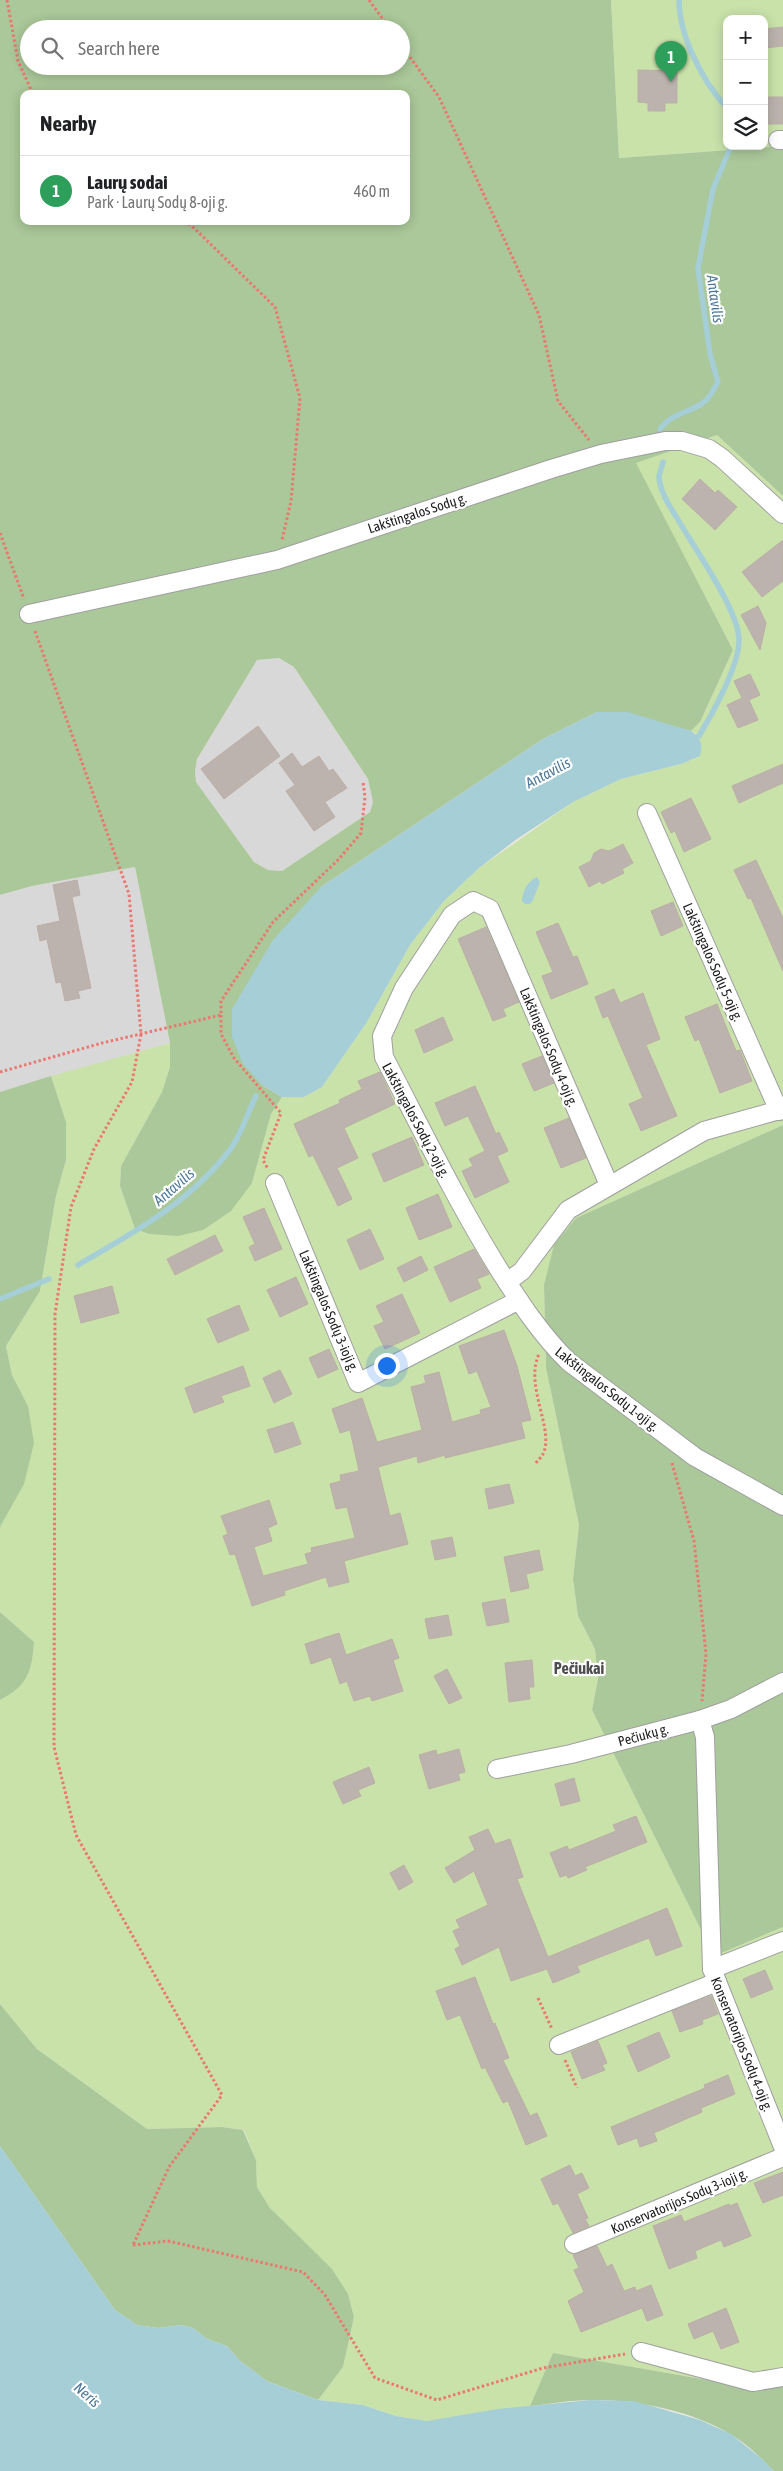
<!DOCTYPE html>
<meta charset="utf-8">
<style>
:root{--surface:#fff;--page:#f6f6f6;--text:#202124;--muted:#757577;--line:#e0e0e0;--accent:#7c3aed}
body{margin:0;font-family:"Asap Condensed",sans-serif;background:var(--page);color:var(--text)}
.controls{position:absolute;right:15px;top:15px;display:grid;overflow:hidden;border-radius:10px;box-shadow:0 2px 12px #0003}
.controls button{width:45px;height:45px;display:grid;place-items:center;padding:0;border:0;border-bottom:1px solid var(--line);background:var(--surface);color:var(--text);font:25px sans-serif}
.you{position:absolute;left:386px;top:1365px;width:18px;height:18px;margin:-12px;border:4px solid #fff;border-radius:50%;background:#1a73e8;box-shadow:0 0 0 8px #1a73e833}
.badge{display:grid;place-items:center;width:32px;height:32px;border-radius:50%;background:var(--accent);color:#fff;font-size:16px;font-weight:700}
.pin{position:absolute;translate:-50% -41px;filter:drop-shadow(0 1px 2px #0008)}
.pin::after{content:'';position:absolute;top:26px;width:18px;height:15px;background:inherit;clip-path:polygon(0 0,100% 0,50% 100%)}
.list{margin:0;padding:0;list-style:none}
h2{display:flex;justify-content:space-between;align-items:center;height:65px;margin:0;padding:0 20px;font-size:21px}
h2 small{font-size:16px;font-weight:400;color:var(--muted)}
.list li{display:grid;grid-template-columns:32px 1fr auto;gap:15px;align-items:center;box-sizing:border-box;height:70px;padding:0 20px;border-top:1px solid var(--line)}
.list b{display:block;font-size:19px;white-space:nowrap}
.list p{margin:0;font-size:16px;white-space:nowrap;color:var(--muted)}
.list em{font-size:16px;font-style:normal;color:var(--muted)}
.icon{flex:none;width:28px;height:28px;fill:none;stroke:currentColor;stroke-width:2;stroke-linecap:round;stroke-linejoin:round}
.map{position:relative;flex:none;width:783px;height:2471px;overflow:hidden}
.search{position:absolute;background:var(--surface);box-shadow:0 2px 12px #0003;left:20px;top:20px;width:390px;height:55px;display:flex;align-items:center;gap:12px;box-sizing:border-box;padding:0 18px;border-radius:28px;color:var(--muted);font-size:19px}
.panel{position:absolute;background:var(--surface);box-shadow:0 2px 12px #0003;left:20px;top:90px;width:390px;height:135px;border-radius:10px}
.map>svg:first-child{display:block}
.residential{fill:#d9d8d8}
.grass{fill:#c9e2aa;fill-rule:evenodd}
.forest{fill:#aac899;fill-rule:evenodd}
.water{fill:#a5ced6}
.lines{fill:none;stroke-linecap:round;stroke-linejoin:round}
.stream{stroke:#a5ced6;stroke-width:5.5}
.building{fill:#bcb3ae;stroke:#bcaea5}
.minor-casing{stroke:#9f9f9f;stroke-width:20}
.path{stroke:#ed7671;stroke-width:3;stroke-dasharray:2.5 2.5;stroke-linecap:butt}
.minor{stroke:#fff;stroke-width:18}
.labels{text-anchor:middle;stroke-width:4.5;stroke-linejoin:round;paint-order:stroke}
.street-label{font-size:14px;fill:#1b1b1b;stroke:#fff}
.water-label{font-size:15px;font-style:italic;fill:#4e799a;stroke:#fff}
.quarter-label{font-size:16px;font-weight:bold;fill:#4e4e4e;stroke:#fff}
</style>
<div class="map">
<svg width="783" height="2471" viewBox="0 0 783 2471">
<rect width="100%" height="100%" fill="#ece8e1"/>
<g class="residential">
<path d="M279 658 294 667 368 779 373 802 370 812 282 871 268 870 254 862 196 782 195 771 197 759 257 660Z"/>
<path d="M135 867 170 1043 0 1092V895L32 886Z"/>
</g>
<g class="grass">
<path d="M611 0H783V146L619 158ZM727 19H764V146H727Z"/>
<path d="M717 435 783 496V1125L576 1218 544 1285 546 1368 579 1525 573 1579 578 1616 595 1649 598 1679 592 1710 714 1955 783 1927V2387L753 2388 553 2353 530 2406 427 2421 396 2416 363 2405 318 2400 343 2367 354 2317 348 2294 270 2208 257 2187 256 2160 244 2130 222 2127 147 2129 37 2049 0 2004V1700C27 1685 32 1672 34 1642L0 1612V1530L28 1406 12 1375 6 1346 40 1291 56 1196 66 1160V1122L51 1076 170 1043V1067L162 1092 121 1166 120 1186 135 1229 149 1234 252 1183 271 1114 282 1097H304L322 1087 367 1022 410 945 444 901 479 868 573 802 621 779 681 764 700 756 699 736 691 731 700 722 733 650 635 463Z"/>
</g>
<g class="forest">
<path d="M0 0H611L619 158 783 146V496L717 435 636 463 733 650 700 722 691 731 665 724 597 712 543 739 321 887 262 1085 282 1097 271 1114 252 1183 231 1211 203 1230 178 1236 149 1234 135 1229 120 1186 121 1166 162 1092 170 1067V1043L135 867 32 886 0 895ZM29 29H401V66H29ZM24 94H406V221H24ZM279 658 294 667 368 779 373 802 370 812 282 871 268 870 254 862 196 782 195 771 197 759 257 660Z"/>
<path d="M51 1076 66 1122V1160L56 1196 40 1291 6 1346 12 1375 28 1406 34 1443 24 1484 1 1525 0 1530V1092Z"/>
<path d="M783 1125V1927L714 1956 592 1710 598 1679 595 1649 578 1616 573 1579 579 1525 546 1368 544 1285 554 1245 576 1218Z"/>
<path d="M0 1612 34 1642C32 1672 27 1686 0 1700Z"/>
<path d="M0 2004 37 2049 147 2129 222 2127 243 2130 256 2160 257 2187 270 2208 332 2269 348 2294 354 2317 343 2367 318 2400 267 2381 240 2361 227 2346 207 2339 193 2328 182 2325 158 2328 137 2325 115 2310 0 2146Z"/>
<path d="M553 2353 753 2388 783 2387V2471H774C761 2458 746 2443 730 2434 693 2411 634 2399 591 2400 571 2400 550 2404 530 2406Z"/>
</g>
<g class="water">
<path d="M597 712H628L691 731C701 738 703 744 700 756L681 764 621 779 573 802 517 839 479 868 444 901 410 945 367 1022 322 1087 304 1097H282L262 1085 243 1064 232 1037V1009L273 940 321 887 543 739Z"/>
<path d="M537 877 540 882 533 900 530 904H525L522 901C522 891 528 881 537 877Z"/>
<path d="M0 2146 115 2310 137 2325 158 2328 182 2325 193 2328 207 2339 227 2346 240 2361 267 2381 318 2400 363 2405 396 2416 427 2421 498 2409 590 2400 634 2401 700 2420 731 2434 762 2459 774 2471H0Z"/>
</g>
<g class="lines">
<g class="stream">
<path d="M679 0C679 36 703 82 727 108"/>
<path d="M660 429C671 413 690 413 704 402 710 398 714 388 718 382L710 354 698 268 713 189 731 146"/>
<path d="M663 462C662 466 660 472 659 476 659 490 670 507 677 518 693 546 738 609 739 639 740 664 712 715 699 736L693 738"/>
<path d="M78 1265C133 1233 189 1203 229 1151 241 1136 247 1114 256 1096"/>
<path d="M0 1299 49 1279"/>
</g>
</g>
<g class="building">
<path d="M783 27V46L764 48V29Z"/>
<path d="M638 70 677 71V103H665V111H648V103L638 102Z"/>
<rect x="766" y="97" width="17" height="27"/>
<path d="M700 479 715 493 718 490 737 507 715 530 682 499Z"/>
<path d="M783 540V581L762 597 742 572Z"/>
<path d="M758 606 766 623 760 650 741 615Z"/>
<path d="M750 674 760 695 749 700 758 720 738 728 727 705 742 698 734 681Z"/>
<path d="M258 726 280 756 224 799 201 769Z"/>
<path d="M292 753 302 767 319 756 329 771 333 769 347 788 325 802 335 817 314 831 286 791 295 785 279 763Z"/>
<path d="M783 764V783L739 803 732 786Z"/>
<path d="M691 798 711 839 684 852 675 831 671 833 661 812Z"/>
<path d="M623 844 633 863 622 869 624 873 602 884 600 881 589 887 579 867 591 861 594 853 601 849 609 851Z"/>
<path d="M756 860 783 918V971L751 898 748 899 734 870Z"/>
<path d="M77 880 80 895 72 897 91 988 78 991 80 998 65 1001 61 982 56 983 47 939 40 941 37 926 60 921 53 885Z"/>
<path d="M673 902 683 926 661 936 651 911Z"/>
<path d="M558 923 573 957 577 956 588 984 551 999 542 976 553 972 536 932Z"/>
<path d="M486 927 519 1002 503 1009 506 1016 493 1021 458 939Z"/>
<path d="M614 989 620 1003 643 993 660 1039 646 1045 677 1116 641 1131 629 1104 643 1098 608 1016 603 1018 595 997Z"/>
<path d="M717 1004 736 1051 740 1050 752 1081 720 1093 699 1039 695 1041 685 1017Z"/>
<path d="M443 1017 453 1040 424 1053 415 1030Z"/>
<path d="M542 1056 554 1083 534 1091 522 1064Z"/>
<path d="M380 1072 395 1104 344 1128 358 1158 337 1168 352 1199 338 1206 313 1155 309 1157 294 1124 340 1103 339 1100 362 1089 358 1081Z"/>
<path d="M475 1086 496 1134 499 1132 508 1151 497 1156 509 1182 475 1198 462 1171 473 1166 469 1159 485 1151 468 1116 445 1126 435 1103Z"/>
<path d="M569 1118 586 1158 561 1168 544 1128Z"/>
<path d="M412 1137 424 1165 384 1182 372 1154Z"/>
<path d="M438 1194 452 1227 419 1240 406 1208Z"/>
<path d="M264 1208 282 1249 255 1261 249 1247 255 1244 243 1217Z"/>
<path d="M370 1229 384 1259 360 1270 347 1240Z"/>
<path d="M215 1235 223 1251 175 1275 167 1259Z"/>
<path d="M474 1249 489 1274 477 1279 481 1288 450 1302 434 1267Z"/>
<path d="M421 1256 428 1270 404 1282 397 1268Z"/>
<path d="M296 1277 308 1304 280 1317 267 1290Z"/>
<path d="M112 1286 119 1313 81 1323 74 1296Z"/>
<path d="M402 1294 420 1333 385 1349 374 1326 384 1322 376 1306Z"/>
<path d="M239 1305 249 1330 218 1343 207 1319Z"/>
<path d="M504 1330 517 1366 531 1420 521 1422 525 1438 445 1458V1455L418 1463 417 1456 378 1467 390 1516 400 1513 408 1544 344 1561 349 1582 329 1587 326 1577 284 1591 285 1595 252 1606 235 1554 230 1555 223 1536 228 1534 221 1516 269 1500 277 1524 268 1528 272 1541 254 1547 263 1576 308 1564 305 1554 312 1552 311 1548 355 1538 347 1507 336 1509 330 1484 341 1481 340 1475 359 1471 350 1430 340 1433 332 1409 362 1398 377 1442 422 1430 411 1387 426 1383 424 1376 439 1372 452 1422 481 1414 480 1410 491 1407 477 1371 469 1374 459 1346Z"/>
<path d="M329 1349 338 1369 318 1378 309 1358Z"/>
<path d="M243 1366 250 1386 221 1396 224 1402 194 1413 185 1388Z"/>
<path d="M280 1370 292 1394 274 1403 263 1378Z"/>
<path d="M293 1422 301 1444 275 1453 267 1430Z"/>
<path d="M509 1484 514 1503 489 1509 485 1489Z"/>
<path d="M452 1537 456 1556 435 1560 431 1541Z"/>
<path d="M539 1550 543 1570 526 1574 529 1588 511 1592 504 1557Z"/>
<path d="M505 1599 509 1622 487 1626 482 1603Z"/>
<path d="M448 1615 452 1635 429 1639 425 1619Z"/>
<path d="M339 1633 346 1655 392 1639 399 1658 393 1660 403 1691 372 1701 370 1696 354 1701 347 1681 340 1684 331 1657 311 1664 305 1644Z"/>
<path d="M532 1660 534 1687H529L530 1699 509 1702 505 1663Z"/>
<path d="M447 1669 462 1698 449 1704 434 1676Z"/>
<path d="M459 1749 465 1772 458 1774 460 1780 429 1789 419 1755 436 1750 437 1755Z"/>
<path d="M369 1767 375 1783 358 1790 361 1796 343 1804 333 1782Z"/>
<path d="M574 1778 580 1801 561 1806 555 1784Z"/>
<path d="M636 1816 647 1842 585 1867 587 1870 568 1878 567 1875 560 1877 550 1853 567 1846 569 1850 616 1831 613 1825Z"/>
<path d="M488 1829 495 1844 510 1839 523 1877 517 1879 548 1957 667 1908 682 1946 656 1956 649 1938 577 1966 580 1972 553 1983 547 1969 511 1981 499 1947 462 1965 455 1949 460 1946 453 1931 460 1928 456 1920 488 1905 474 1871 454 1883 445 1868 475 1850 469 1837Z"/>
<path d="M404 1865 413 1882 399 1890 390 1873Z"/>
<path d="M765 1970 773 1989 751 1998 743 1979Z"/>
<path d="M475 1977 493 2024 495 2023 509 2058 503 2060 530 2116 537 2113 547 2136 526 2145 508 2101 503 2103 485 2067 482 2069 460 2015 447 2020 436 1991Z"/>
<path d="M711 1996 718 2014 702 2020 703 2024 680 2032 672 2011Z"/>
<path d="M659 2032 670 2057 638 2072 627 2046Z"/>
<path d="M598 2041 607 2063 602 2065 605 2070 582 2079 571 2052Z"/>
<path d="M728 2075 735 2094 701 2108 702 2112 654 2133 657 2141 640 2147 637 2138 618 2145 611 2127 705 2088 704 2085Z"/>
<path d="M570 2165 575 2176 582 2173 589 2188 577 2194 588 2218 585 2219 589 2226 573 2233 558 2203 553 2205 541 2179Z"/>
<path d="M783 2172V2195L763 2203 754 2183Z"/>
<path d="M737 2203 751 2236 724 2247 721 2240 695 2251 697 2258 669 2269 653 2226 681 2215 684 2222 729 2204 730 2206Z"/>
<path d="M597 2246 607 2267 612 2264 624 2291 635 2287 636 2291 651 2285 663 2315 647 2321 642 2308 581 2332 568 2301 584 2292 574 2270 579 2268 573 2255Z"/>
<path d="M726 2308 739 2342 721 2349 713 2331 694 2339 688 2324Z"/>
</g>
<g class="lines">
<g class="minor-casing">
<g id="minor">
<path d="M778 140H783"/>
<path d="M29 614 277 560 551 469 601 454 665 441H682L709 449 722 458 783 514"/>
<path d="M647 813 779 1111"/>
<path d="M275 1183 358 1383 519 1300"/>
<path d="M609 1185 490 909 473 901 452 915 404 988 382 1036 384 1057C421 1128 456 1200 498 1268 519 1301 541 1335 569 1362L695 1457 783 1506"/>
<path d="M507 1282 522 1271 568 1210 704 1131 783 1109"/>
<path d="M700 1720 705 1737 712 1969 783 2147"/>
<path d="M497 1769 571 1754 700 1720 731 1709 783 1682"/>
<path d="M712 1969 783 1941"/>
<path d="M559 2045 717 1982"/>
<path d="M574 2244 783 2157"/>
<path d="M641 2352 753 2382 783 2377"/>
</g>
</g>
<g class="path">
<path d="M7 0 18 61 33 94"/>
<path d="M369 0 390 29"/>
<path d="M401 45 439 97 539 315 558 401 589 440"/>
<path d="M184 221 194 228 275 307 300 398 291 501 282 540"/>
<path d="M0 533 24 599"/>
<path d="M35 631 129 894 141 1034 132 1082 94 1149 71 1207 55 1314 54 1747 76 1835 222 2095 169 2167 133 2245"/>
<path d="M221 1015V1034L234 1058 281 1113 263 1160 268 1169"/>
<path d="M0 1072 102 1043 221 1015V1001L273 922 339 859 361 833 365 797 363 782"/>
<path d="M536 1463C538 1460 542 1457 543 1454 555 1430 524 1386 539 1354"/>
<path d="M672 1463 694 1541 706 1654 702 1701"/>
<path d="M538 1998 552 2029"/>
<path d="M565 2060 577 2088"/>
<path d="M133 2245 168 2241 303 2272 325 2295 375 2378 437 2400 543 2368 625 2354"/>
</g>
<use href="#minor" class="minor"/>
</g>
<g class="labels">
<g class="street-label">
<text transform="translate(417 513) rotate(-18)" y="5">Lakštingalos Sodų g.</text>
<text transform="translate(713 962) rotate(66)" y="5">Lakštingalos Sodų 5-oji g.</text>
<text transform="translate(549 1047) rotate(67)" y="5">Lakštingalos Sodų 4-oji g.</text>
<text transform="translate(416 1120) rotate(62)" y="5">Lakštingalos Sodų 2-oji g.</text>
<text transform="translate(329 1311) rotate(67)" y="5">Lakštingalos Sodų 3-ioji g.</text>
<text transform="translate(607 1389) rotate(38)" y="5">Lakštingalos Sodų 1-oji g.</text>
<text transform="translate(643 1735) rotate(-15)" y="5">Pečiukų g.</text>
<text transform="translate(742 2044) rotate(68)" y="5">Konservatorijos Sodų 4-oji g.</text>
<text transform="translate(679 2201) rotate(-23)" y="5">Konservatorijos Sodų 3-ioji g.</text>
</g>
<g class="water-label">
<text transform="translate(715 299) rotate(82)" y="5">Antavilis</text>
<text transform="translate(548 773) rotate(-28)" y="5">Antavilis</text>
<text transform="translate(174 1187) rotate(-41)" y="5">Antavilis</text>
<text transform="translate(87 2395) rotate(41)" y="5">Neris</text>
</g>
<g class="quarter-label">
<text x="579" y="1674">Pečiukai</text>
</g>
</g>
</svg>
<div class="controls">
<button>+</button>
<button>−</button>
<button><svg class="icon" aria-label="layers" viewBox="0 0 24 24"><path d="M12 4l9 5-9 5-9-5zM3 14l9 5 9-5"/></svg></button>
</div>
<div class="you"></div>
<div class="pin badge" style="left:671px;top:82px;background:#2e9e5b">1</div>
<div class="search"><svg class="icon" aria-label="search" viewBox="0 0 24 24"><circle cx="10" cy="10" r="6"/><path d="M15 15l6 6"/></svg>Search here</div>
<section class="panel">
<h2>Nearby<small></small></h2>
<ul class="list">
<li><span class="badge" style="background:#2e9e5b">1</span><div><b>Laurų sodai</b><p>Park · Laurų Sodų 8-oji g.</p></div><em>460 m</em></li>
</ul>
</section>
</div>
